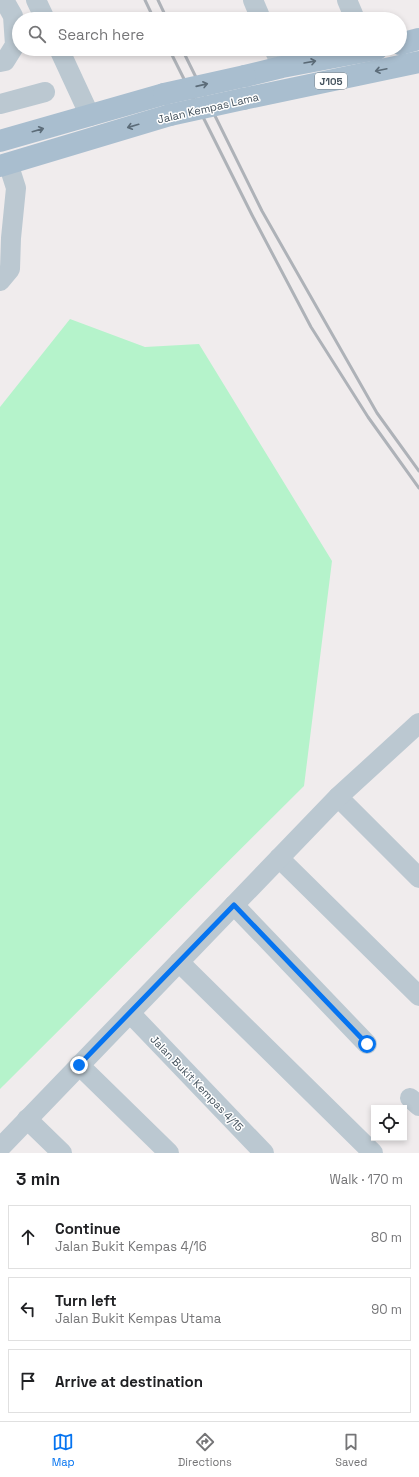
<!DOCTYPE html>
<meta charset="utf-8">
<style>
:root{--surface:#fff;--page:#f2f2f2;--text:#202124;--muted:#757577;--line:#e0e0e0;--accent:#0674f0}
body{margin:0;font-family:"Space Grotesk",sans-serif;background:var(--page);color:var(--text)}
.controls{position:absolute;right:12px;bottom:12px;display:grid;overflow:hidden;border-radius:0px;box-shadow:0 2px 6px #0003}
.controls button{width:36px;height:36px;display:grid;place-items:center;padding:0;border:0;border-bottom:1px solid var(--line);background:var(--surface);color:var(--text);font:20px sans-serif}
.stop{position:absolute;width:12px;height:12px;margin:-9px;border:3px solid #0674f0;border-radius:50%;background:#fff}
.stop.end{background:#0674f0;border-color:#fff;box-shadow:0 1px 4px #0008}
.list{margin:0;padding:0;list-style:none}
h2{display:flex;justify-content:space-between;align-items:center;height:52px;margin:0;padding:0 16px;font-size:17px}
h2 small{font-size:13px;font-weight:400;color:var(--muted)}
.list li{display:grid;grid-template-columns:26px 1fr auto;gap:12px;align-items:center;box-sizing:border-box;height:64px;margin:0 8px 8px;padding:0 8px;border:1px solid var(--line);border-radius:0px}
.list b{display:block;font-size:15px;white-space:nowrap}
.list p{margin:0;font-size:13px;white-space:nowrap;color:var(--muted)}
.list em{font-size:13px;font-style:normal;color:var(--muted)}
.icon{flex:none;width:22px;height:22px;fill:none;stroke:currentColor;stroke-width:2;stroke-linecap:round;stroke-linejoin:round}
.map{position:relative;flex:none;width:419px;height:1153px;overflow:hidden}
.search{position:absolute;background:var(--surface);box-shadow:0 2px 6px #0003;left:12px;right:12px;top:12px;height:44px;display:flex;align-items:center;gap:10px;box-sizing:border-box;padding:0 14px;border-radius:22px;color:var(--muted);font-size:15px}
.sheet{height:268px;background:var(--surface)}
nav{display:flex;justify-content:space-around;align-items:center;box-sizing:border-box;height:56px;border-top:1px solid var(--line);background:var(--surface);font-size:11px;color:var(--muted)}
nav a{display:grid;justify-items:center;gap:2px}
nav .on{color:var(--accent)}
.map>svg:first-child{display:block}
.green{fill:#b5f3cb}
.lines{fill:none;stroke-linecap:round;stroke-linejoin:round}
.minor{stroke:#bbc8d1;stroke-width:20}
.major{stroke:#a9becf;stroke-width:22}
.rail{stroke:#aeb2b8;stroke-width:3}
.major-bridge{stroke:#a9becf;stroke-width:22}
.oneway{stroke:#5c6c79}
.route{stroke:#0674f0;stroke-width:5}
.labels{text-anchor:middle;stroke-width:3;stroke-linejoin:round;paint-order:stroke}
.shield{fill:#fff;stroke:#7b858d;stroke-width:1}
.shield-label{font-size:10px;font-weight:bold;fill:#43515c}
.street-label{font-size:11px;fill:#43515c;stroke:#fff}
</style>
<div class="map">
<svg width="419" height="1153" viewBox="0 0 419 1153">
<rect width="100%" height="100%" fill="#f0eced"/>
<path class="green" d="M70 319 145 347 199 344 332 561 304 786 0 1089V407Z"/>
<g class="lines">
<g class="minor">
<path d="M36 0 45 19"/>
<path d="M253 0 261 19"/>
<path d="M347 0 355 19"/>
<path d="M59 49 90 116"/>
<path d="M274 49 282 67"/>
<path d="M0 62 5 61 15 45 13 16 4 0"/>
<path d="M0 104 45 92"/>
<path d="M0 281 10 269 11 238 16 188 8 163"/>
<path d="M338 797 419 878"/>
<path d="M279 858 419 996"/>
<path d="M234 905 367 1044"/>
<path d="M179 962 373 1153"/>
<path d="M130 1013 264 1153"/>
<path d="M79 1065 169 1153"/>
<path d="M410 1098 419 1106"/>
<path d="M27 1119 62 1153"/>
<path d="M0 1148 338 797 419 723"/>
</g>
<g class="major">
<path d="M400 44 419 39"/>
<path d="M245 76 282 67 377 49"/>
<path d="M243 99 419 62"/>
<path d="M0 141 164 94"/>
<path d="M0 166 170 115"/>
</g>
<g class="rail">
<path d="M145 0 154 19"/>
<path d="M158 0 167 19"/>
<path d="M169 49 252 215 311 327 368 417 419 488"/>
<path d="M182 49 262 211 377 413 419 471"/>
</g>
<g class="major-bridge">
<path d="M164 94 245 76"/>
<path d="M170 115 243 99"/>
</g>
</g>
<defs><path id="oneway-shaft" d="M-6 0H5M1.5-3L5.5 0L1.5 3" fill="none" stroke-width="1.6" stroke-linecap="round" stroke-linejoin="round"/></defs>
<g class="oneway">
<use href="#oneway-shaft" transform="translate(310 62) rotate(-10)"/>
<use href="#oneway-shaft" transform="translate(381 70) rotate(168)"/>
<use href="#oneway-shaft" transform="translate(202 85) rotate(-13)"/>
<use href="#oneway-shaft" transform="translate(133 126) rotate(164)"/>
<use href="#oneway-shaft" transform="translate(38 130) rotate(-16)"/>
</g>
<g class="lines">
<path class="route" d="M79 1065 234 905 367 1044"/>
</g>
<g class="labels">
<rect class="shield" x="315" y="73" width="32" height="16" rx="3"/>
<g class="shield-label">
<text x="331" y="85">J105</text>
</g>
<g class="street-label">
<text transform="translate(208 108) rotate(-13)" y="4">Jalan Kempas Lama</text>
<text transform="translate(197 1083) rotate(46)" y="4">Jalan Bukit Kempas 4/15</text>
</g>
</g>
</svg>
<div class="controls">
<button><svg class="icon" aria-label="locate" viewBox="0 0 24 24"><circle cx="12" cy="12" r="6"/><path d="M12 2v4M12 18v4M2 12h4M18 12h4"/></svg></button>
</div>
<div class="stop" style="left:367px;top:1044px"></div>
<div class="stop end" style="left:79px;top:1065px"></div>
<div class="search"><svg class="icon" aria-label="search" viewBox="0 0 24 24"><circle cx="10" cy="10" r="6"/><path d="M15 15l6 6"/></svg>Search here</div>
</div>
<section class="sheet">
<h2>3 min<small>Walk · 170 m</small></h2>
<ul class="list">
<li><svg class="icon" aria-label="ahead" viewBox="0 0 24 24"><path d="M12 20V5M6 11l6-6 6 6"/></svg><div><b>Continue</b><p>Jalan Bukit Kempas 4/16</p></div><em>80 m</em></li>
<li><svg class="icon" aria-label="left" viewBox="0 0 24 24"><path d="M17 20v-9H6M10 6l-5 5 5 5"/></svg><div><b>Turn left</b><p>Jalan Bukit Kempas Utama</p></div><em>90 m</em></li>
<li><svg class="icon" aria-label="arrive" viewBox="0 0 24 24"><path d="M6 21V4h12l-3 4 3 4H6"/></svg><div><b>Arrive at destination</b></div></li>
</ul>
</section>
<nav>
<a class="on"><svg class="icon" aria-label="map" viewBox="0 0 24 24"><path d="M3 6l6-2 6 2 6-2v14l-6 2-6-2-6 2zM9 4v14M15 6v14"/></svg>Map</a>
<a><svg class="icon" aria-label="directions" viewBox="0 0 24 24"><path d="M12 3l9 9-9 9-9-9zM9 14v-3h6M13 9l2 2-2 2"/></svg>Directions</a>
<a><svg class="icon" aria-label="saved" viewBox="0 0 24 24"><path d="M7 4h10v16l-5-4-5 4z"/></svg>Saved</a>
</nav>
